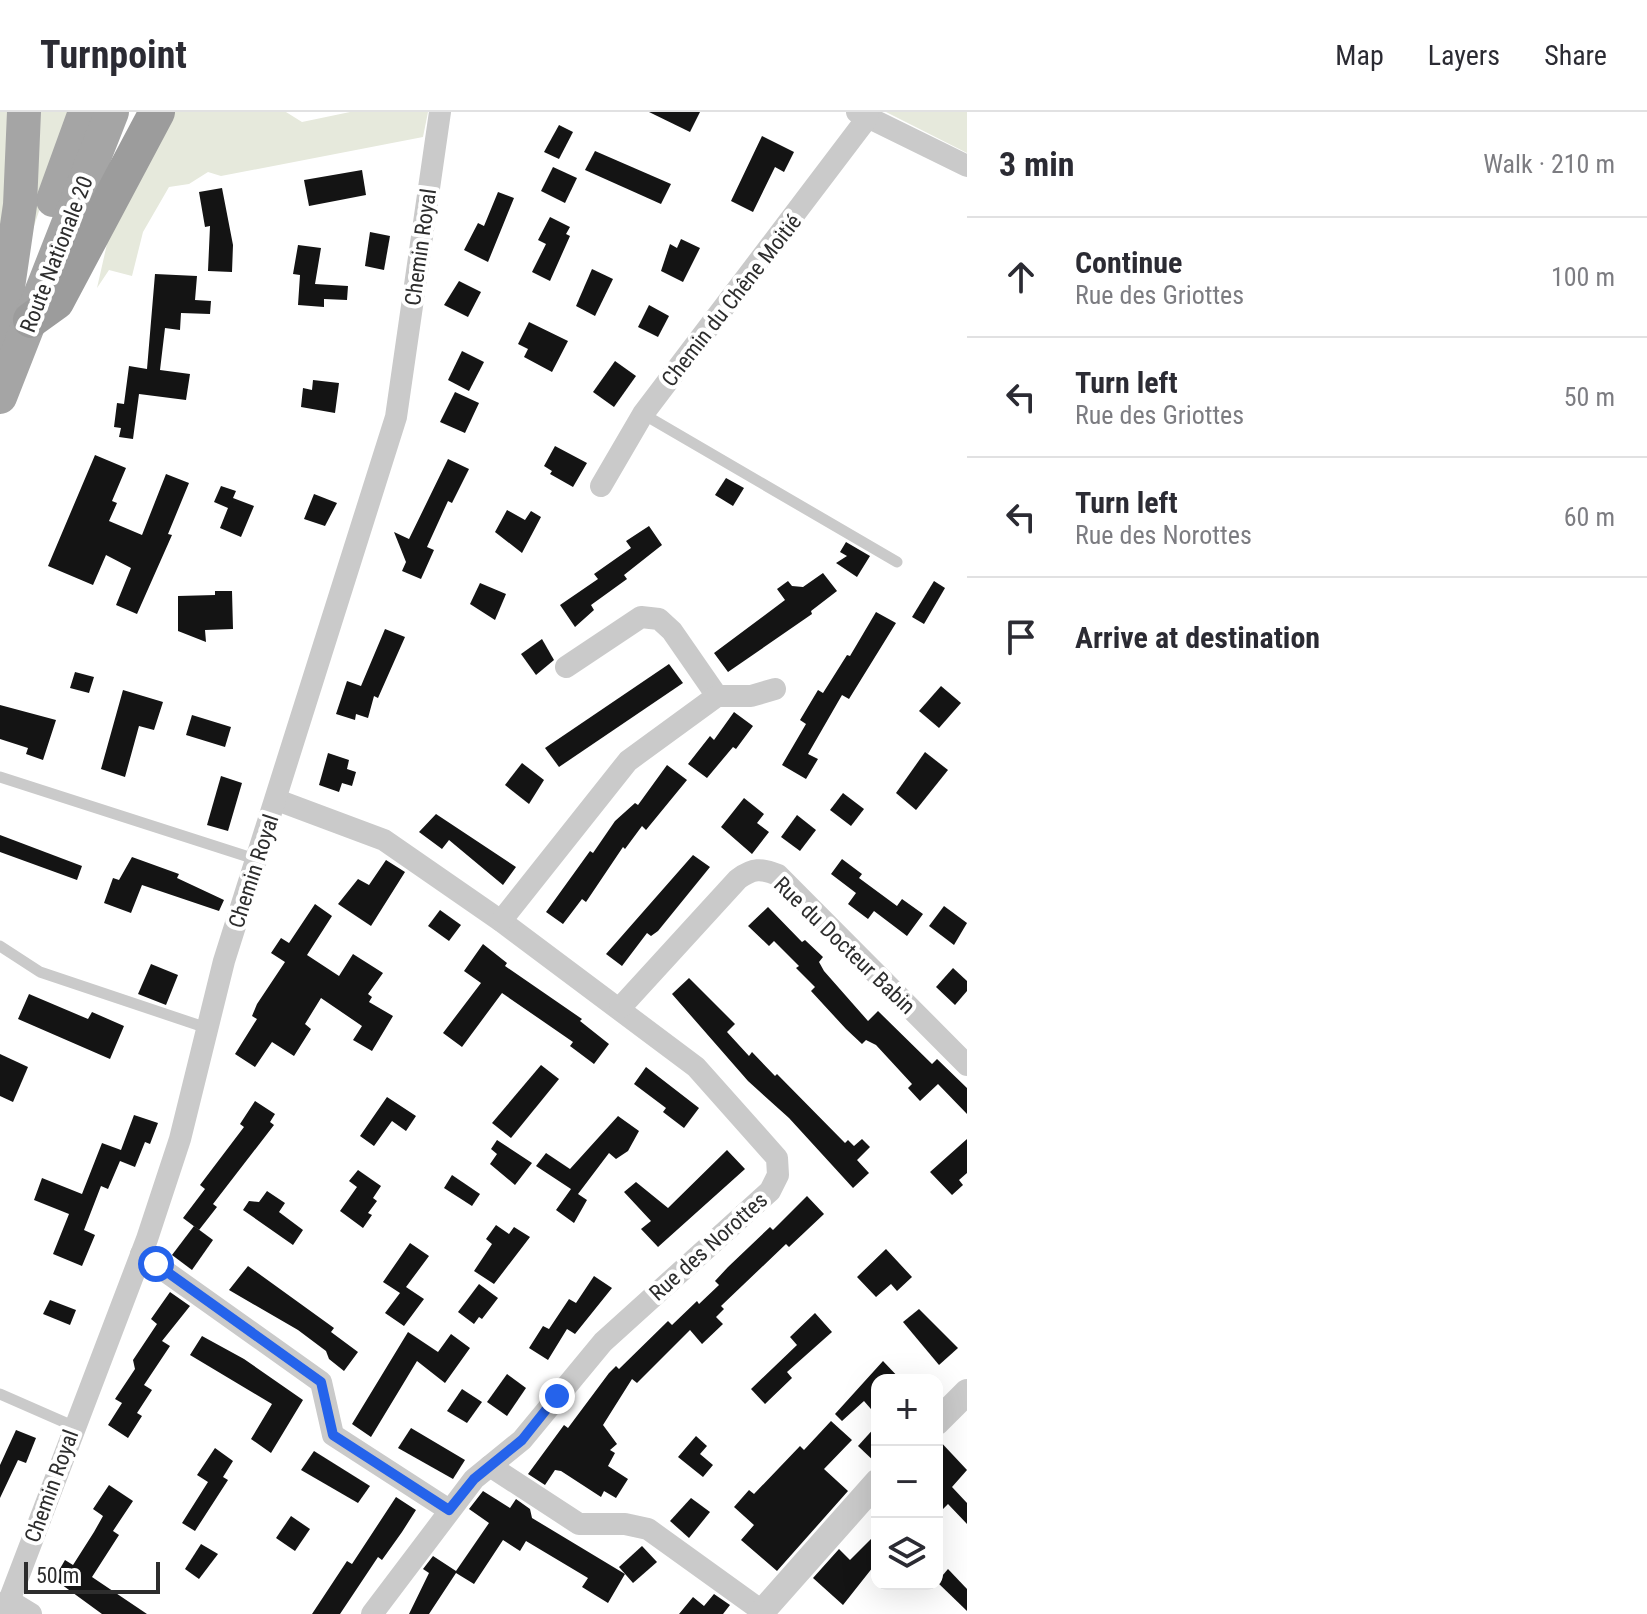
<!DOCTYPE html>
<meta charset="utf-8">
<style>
:root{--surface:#fff;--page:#f7f7f7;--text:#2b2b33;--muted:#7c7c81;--line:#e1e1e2}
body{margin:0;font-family:"Roboto Condensed",sans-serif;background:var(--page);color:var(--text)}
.controls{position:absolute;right:24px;bottom:24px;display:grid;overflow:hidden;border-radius:16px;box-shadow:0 8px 32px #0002}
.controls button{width:72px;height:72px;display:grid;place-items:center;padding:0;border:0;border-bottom:2px solid var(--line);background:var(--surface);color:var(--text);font:40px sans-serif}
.scale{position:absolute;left:24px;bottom:20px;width:136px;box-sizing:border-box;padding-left:8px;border:4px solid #2d2d2d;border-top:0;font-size:22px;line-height:28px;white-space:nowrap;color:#2d2d2d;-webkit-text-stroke:6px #fff;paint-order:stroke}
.stop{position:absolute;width:24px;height:24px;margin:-18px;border:6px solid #2563eb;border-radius:50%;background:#fff}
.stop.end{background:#2563eb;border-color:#fff;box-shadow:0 2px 8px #0008}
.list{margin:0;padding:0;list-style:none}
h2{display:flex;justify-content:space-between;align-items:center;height:104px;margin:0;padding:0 32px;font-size:34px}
h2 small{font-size:26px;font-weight:400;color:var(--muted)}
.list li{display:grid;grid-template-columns:52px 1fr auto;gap:24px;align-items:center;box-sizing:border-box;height:120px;padding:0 32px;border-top:2px solid var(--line)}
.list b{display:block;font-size:30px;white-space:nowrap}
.list p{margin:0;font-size:26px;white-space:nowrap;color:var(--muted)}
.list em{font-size:26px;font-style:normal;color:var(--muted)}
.icon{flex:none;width:44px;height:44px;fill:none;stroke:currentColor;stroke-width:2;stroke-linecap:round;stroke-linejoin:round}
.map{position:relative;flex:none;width:967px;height:1502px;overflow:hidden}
header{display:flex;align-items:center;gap:48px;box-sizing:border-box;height:112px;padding:0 40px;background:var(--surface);border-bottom:2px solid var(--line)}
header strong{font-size:38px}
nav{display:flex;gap:44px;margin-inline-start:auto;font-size:28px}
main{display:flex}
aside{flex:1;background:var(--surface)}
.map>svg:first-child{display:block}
.green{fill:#e6e9dc}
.building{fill:#141414}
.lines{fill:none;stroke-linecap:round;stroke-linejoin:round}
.service{stroke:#cacaca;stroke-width:11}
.minor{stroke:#cacaca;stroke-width:22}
.tertiary{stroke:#cacaca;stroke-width:26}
.primary{stroke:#a5a5a5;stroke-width:34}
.trunk{stroke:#9c9c9c;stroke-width:36}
.route{stroke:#2563eb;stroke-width:10}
.labels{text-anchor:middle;stroke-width:8;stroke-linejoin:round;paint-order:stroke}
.street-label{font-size:22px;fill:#2d2d2d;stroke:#fff}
</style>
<header>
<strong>Turnpoint</strong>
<nav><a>Map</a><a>Layers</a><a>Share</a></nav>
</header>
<main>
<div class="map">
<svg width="967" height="1502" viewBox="0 0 967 1502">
<rect width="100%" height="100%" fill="#fff"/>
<g class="green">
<path d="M0 0H16L0 163Z"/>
<path d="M32 0H73L24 143Z"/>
<path d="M172 0H286L302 10 350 0H428L423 25 221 64 208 60 189 72 169 75 143 120 132 164 109 158 97 176 109 123Z"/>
<path d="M886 0H967V41Z"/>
</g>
<g class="building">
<path d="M649 0H700L690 20Z"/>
<path d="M559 13 573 20 559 47 544 40Z"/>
<path d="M762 24 794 40 784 60 775 55 753 100 731 89Z"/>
<path d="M595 39 671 72 661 92 585 58Z"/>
<path d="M553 55 577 66 565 91 541 79Z"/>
<path d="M362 58 366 83 309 94 304 68Z"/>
<path d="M222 76 233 133 232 160 208 159 210 114 205 115 199 80Z"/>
<path d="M498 80 514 86 488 150 464 138 478 111 484 114Z"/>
<path d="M550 105 570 115 566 122 570 124 550 169 532 160 546 132 538 128Z"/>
<path d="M370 120 390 124 384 158 365 154Z"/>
<path d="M681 127 700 136 683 170 661 159 670 132 677 136Z"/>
<path d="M298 133 321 136 315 172 348 174 347 188 324 187V195L298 193 300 163 293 162Z"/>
<path d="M592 157 613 167 595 204 576 194Z"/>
<path d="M155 162 197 164 195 188 211 189 210 202 181 201 180 218 165 216 160 258 190 262 186 288 139 282 133 327 119 325 121 316 114 315 117 291 124 292 129 254 147 257Z"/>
<path d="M459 169 481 180 468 205 444 193Z"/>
<path d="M649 193 669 204 658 225 638 215Z"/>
<path d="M529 210 568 229 552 260 524 245 528 237 518 232Z"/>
<path d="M462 239 484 250 469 279 448 268Z"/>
<path d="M615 249 636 264 614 295 593 280Z"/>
<path d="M313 268 339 271 335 301 301 295 303 276 312 278Z"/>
<path d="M455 280 479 291 465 321 440 310Z"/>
<path d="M555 334 587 351 573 375 550 362 552 359 544 354Z"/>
<path d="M95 343 126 356 112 389 117 391 109 409 142 423 166 362 189 371 168 422 172 423 137 502 116 493 131 456 106 443 93 473 48 454Z"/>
<path d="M448 347 469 357 452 391 448 389 427 435 434 438 421 467 402 459 406 450 394 420 409 427Z"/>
<path d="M726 366 744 376 733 394 715 383Z"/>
<path d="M221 374 236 379 233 386 254 394 241 425 220 416 228 396 214 390Z"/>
<path d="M314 382 337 391 325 414 304 407Z"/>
<path d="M507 398 525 408 531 399 541 405 522 441 495 420Z"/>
<path d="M649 414 662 433 624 463 627 467 591 493 594 498 575 515 560 493 598 467 594 462 631 436 626 429Z"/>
<path d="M846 430 870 444 857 465 836 451 847 444 840 440Z"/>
<path d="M823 461 837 479 811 499 812 502 728 560 714 541 785 488 777 477 788 469 792 474 803 475Z"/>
<path d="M934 469 945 476 924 512 912 505Z"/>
<path d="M480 471 506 482 495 508 470 492Z"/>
<path d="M215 479H232L233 517 205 518 206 530 178 519V484L215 483Z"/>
<path d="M876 500 896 511 849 587 842 583 808 642 818 647 806 667 782 653 806 612 800 608 818 578 823 581 847 543 850 544Z"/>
<path d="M385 517 405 525 378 586 374 584 368 606 356 602 355 608 336 602 347 569 361 574Z"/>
<path d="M542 527 554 548 536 563 521 542Z"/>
<path d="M669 552 683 571 559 655 545 636Z"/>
<path d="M75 560 94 565 89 581 70 576Z"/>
<path d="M941 574 961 591 939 616 919 599Z"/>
<path d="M123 578 163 590 154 618 139 614 125 665 101 657Z"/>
<path d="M0 593 56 608 43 648 26 642 28 636 0 627Z"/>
<path d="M734 600 753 614 736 637 733 635 707 666 688 652 710 624 714 628Z"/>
<path d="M192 603 231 615 225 635 186 623Z"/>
<path d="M925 640 948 658 916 698 896 681Z"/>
<path d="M328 641 349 648 347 657 356 660 352 674 342 671 339 680 319 673Z"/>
<path d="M522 651 544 668 529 692 505 673Z"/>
<path d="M667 653 687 668 646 718 642 714 625 737 623 735 586 790 582 787 563 812 546 800 590 739 593 741 615 709 635 691 638 693Z"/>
<path d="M221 664 242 671 228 719 207 713Z"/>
<path d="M843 681 864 697 851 714 830 698Z"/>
<path d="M744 686 764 702 757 711 769 720 752 742 721 715Z"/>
<path d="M436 702 516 755 503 773 449 728 442 737 419 720Z"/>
<path d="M797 703 816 718 800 739 781 725Z"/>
<path d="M0 723 82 754 77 768 0 740Z"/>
<path d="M693 743 710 755 658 819 651 824 647 821 622 854 606 842Z"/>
<path d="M132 745 179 762 177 766 224 788 219 799 142 773 131 801 104 791 113 766 119 768Z"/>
<path d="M842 747 862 762 859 766 897 794 902 787 923 802 907 824 874 799 868 807 848 792 856 781 831 762Z"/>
<path d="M386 748 405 760 371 814 338 792 358 767 369 773Z"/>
<path d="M315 792 332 804 307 843 339 864 353 842 383 861 368 882 372 885 369 890 393 904 372 939 353 928 362 914 321 886 305 912 311 917 294 944 272 930 255 955 235 942 257 907 252 904 257 892 285 850 271 841 281 826 289 831Z"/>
<path d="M944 794 967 811 954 833 929 814Z"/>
<path d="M768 795 802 830 805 828 823 845 819 850 824 859 868 909 878 899 932 952 937 947 967 976V1002L938 972 920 989 908 976 912 972 876 933 866 928 862 932 846 917 811 879 815 875 796 856 799 854 774 829 769 834 748 814Z"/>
<path d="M440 798 461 813 449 829 428 814Z"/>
<path d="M483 832 507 851 505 854 582 907 580 909 609 932 594 952 570 934 573 930 502 881 462 935 443 921 481 871 464 859Z"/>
<path d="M151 852 178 863 166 893 138 882Z"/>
<path d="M953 856 967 869V879L955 893 936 875Z"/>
<path d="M689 866 735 912 727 920 749 944 752 940 775 964 777 962 845 1031 848 1028 854 1034 862 1027 870 1035 857 1048 869 1061 853 1076 789 1006 748 969 672 882Z"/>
<path d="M29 882 88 907 92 900 124 914 110 947 18 907Z"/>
<path d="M0 942 28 955 13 990 0 984Z"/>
<path d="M541 953 559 967 511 1026 492 1011Z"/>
<path d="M646 955 699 996 684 1016 663 1000 666 996 634 972Z"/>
<path d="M387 985 416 1004 406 1019 392 1009 374 1034 360 1024Z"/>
<path d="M255 989 275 1002 270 1010 274 1013 213 1092 217 1095 199 1118 183 1106 205 1077 200 1073 244 1015 240 1012Z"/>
<path d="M134 1003 158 1011 150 1032 145 1030 135 1055 120 1049 108 1077 101 1074 84 1118 95 1123 82 1154 53 1142 69 1102 34 1088 42 1066 82 1082 102 1031 121 1038Z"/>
<path d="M618 1004 639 1019 628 1039 616 1047 609 1041 578 1082 587 1088 574 1111 556 1098 571 1077 536 1054 546 1041 570 1057Z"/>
<path d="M967 1027V1061L959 1068 963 1073 952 1083 930 1060Z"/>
<path d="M497 1028 532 1051 515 1073 490 1052 497 1042 491 1037Z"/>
<path d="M727 1038 745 1057 658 1135 641 1117 651 1109 624 1080 636 1070 668 1096Z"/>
<path d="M358 1058 381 1074 373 1086 377 1089 368 1101 372 1103 363 1116 340 1099 357 1075 349 1069Z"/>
<path d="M452 1063 480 1082 472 1094 444 1076Z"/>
<path d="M267 1079 285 1091 279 1100 303 1118 293 1133 243 1098 249 1089 259 1090Z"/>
<path d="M807 1084 824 1102 789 1135 786 1132 721 1194 724 1197 716 1205 723 1212 702 1232 690 1218 637 1271 632 1267 603 1313 617 1332 610 1338 615 1341 608 1354 628 1367 616 1386 604 1379 601 1385 561 1359 555 1358 545 1373 528 1362 564 1313 568 1316 609 1261 616 1254 619 1257 668 1209 672 1213 697 1189 699 1192 719 1173 715 1169 728 1155 770 1115 773 1118Z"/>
<path d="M496 1113 509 1122 514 1115 530 1125 494 1172 474 1159 492 1132 486 1127Z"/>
<path d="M194 1114 213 1128 192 1158 172 1143Z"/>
<path d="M410 1131 429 1144 406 1175 424 1187 404 1214 385 1201 400 1181 383 1170Z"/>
<path d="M886 1137 912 1165 897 1179 891 1172 876 1185 857 1165Z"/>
<path d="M248 1154 334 1216 331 1220 358 1240 344 1259 329 1247 326 1239 298 1218 229 1178Z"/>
<path d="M594 1164 612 1176 575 1222 567 1217 548 1248 529 1236 543 1214 549 1217 569 1187 576 1191Z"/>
<path d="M479 1172 498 1186 482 1207 479 1205 474 1212 458 1200Z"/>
<path d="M170 1180 190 1194 162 1229 170 1234 144 1273 152 1278 137 1301 142 1304 128 1326 108 1313 122 1291 115 1287 135 1257 133 1248 157 1212 151 1207Z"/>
<path d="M50 1188 76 1198 70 1213 43 1202Z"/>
<path d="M919 1197 958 1236 939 1253 903 1210Z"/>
<path d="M815 1201 832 1220 787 1260 792 1266 765 1292 751 1277 797 1233 790 1225Z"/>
<path d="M408 1220 438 1240 451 1222 470 1236 445 1271 417 1249 371 1325 352 1312Z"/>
<path d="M202 1224 244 1247 303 1288 271 1341 251 1327 272 1292 190 1243Z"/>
<path d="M883 1249 901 1268H877V1304L864 1289 842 1309 835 1302Z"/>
<path d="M507 1262 526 1276 507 1304 487 1290Z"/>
<path d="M462 1277 482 1290 467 1311 447 1299Z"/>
<path d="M831 1309 852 1328 824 1357 848 1379 777 1459 741 1428 754 1413 734 1395 749 1378 754 1382 800 1334 804 1338Z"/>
<path d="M877 1313V1352L858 1334Z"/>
<path d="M411 1316 465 1348 453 1367 398 1336Z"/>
<path d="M16 1318 36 1326 26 1351 18 1348 0 1386V1353Z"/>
<path d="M696 1324 707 1334 700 1342 713 1353 703 1365 678 1345Z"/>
<path d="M937 1326 967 1358 952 1375 967 1391V1412L948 1392 937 1403Z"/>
<path d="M215 1336 233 1349 223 1365 228 1368 195 1419 182 1411 208 1370 197 1363Z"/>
<path d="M314 1339 370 1374 358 1391 301 1358Z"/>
<path d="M109 1373 133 1389 113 1419 119 1423 92 1465 147 1502H102L54 1467 65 1448 73 1453 94 1420 103 1404 93 1397Z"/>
<path d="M483 1379 510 1396 516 1387 530 1397 532 1406 625 1462 608 1491 582 1475 588 1466 526 1429 520 1439 503 1428 474 1472 456 1461 429 1502H409L429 1461 423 1457 433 1444 456 1459 489 1411 469 1397Z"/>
<path d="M396 1385 416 1398 402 1420 382 1448 378 1445 340 1502H312L347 1449 352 1452Z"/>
<path d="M691 1386 710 1400 689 1426 670 1409Z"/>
<path d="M291 1404 310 1417 295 1439 276 1426Z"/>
<path d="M877 1421V1450L843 1493 813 1466 839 1437 850 1448Z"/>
<path d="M201 1432 218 1442 199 1467 185 1457Z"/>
<path d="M642 1434 657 1450 633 1471 619 1455Z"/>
<path d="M948 1457 967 1477V1499L937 1470Z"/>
<path d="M714 1482 730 1493 723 1502H679L693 1485 704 1494Z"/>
</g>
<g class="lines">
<g class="service">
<path d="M643 302 897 450"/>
<path d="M0 665 255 747"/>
<path d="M0 834 40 860 207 916"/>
<path d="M0 1282 73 1314"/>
</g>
<g class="minor">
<path d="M857 0 967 54"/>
<path d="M601 374 643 302 868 5"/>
<path d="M566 555 641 505 659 507 672 519 717 584"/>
<path d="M277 688 384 728 501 809 696 955 777 1046 778 1063 770 1079 603 1230 522 1328 474 1367 372 1502"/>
<path d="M501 809 628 649 717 584H751L775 577"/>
<path d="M620 896 738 767C753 756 761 756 778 763L967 953"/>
<path d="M141 1142 321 1270 333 1323 449 1398"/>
<path d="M490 1354 579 1412H625L648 1417 762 1499"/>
<path d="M8 1488 31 1502"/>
<path d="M4 1502 147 1127 180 1027 224 849 396 305 440 0"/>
</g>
<g class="tertiary">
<path d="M937 1310 967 1280"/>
<path d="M760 1502 877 1370"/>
</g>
<g class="primary">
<path d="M53 88 85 0"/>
<path d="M1 223 20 93 24 0"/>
<path d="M0 285 112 0"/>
</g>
<path class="trunk" d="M31 208 56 190 157 0"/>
</g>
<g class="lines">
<path class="route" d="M156 1152 321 1270 333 1323 449 1398 474 1367 522 1328 557 1284"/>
</g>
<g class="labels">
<g class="street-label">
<text transform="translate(420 135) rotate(-82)" y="8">Chemin Royal</text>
<text transform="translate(56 142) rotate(-69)" y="8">Route Nationale 20</text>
<text transform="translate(731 188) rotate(-52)" y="8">Chemin du Chêne Moitié</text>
<text transform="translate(253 759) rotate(-72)" y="8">Chemin Royal</text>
<text transform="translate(845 833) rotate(44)" y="8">Rue du Docteur Babin</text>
<text transform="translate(708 1134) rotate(-42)" y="8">Rue des Norottes</text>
<text transform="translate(51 1374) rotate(-70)" y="8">Chemin Royal</text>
</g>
</g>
</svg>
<div class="controls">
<button>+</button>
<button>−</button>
<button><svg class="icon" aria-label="layers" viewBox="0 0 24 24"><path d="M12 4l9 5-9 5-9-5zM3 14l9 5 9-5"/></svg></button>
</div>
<div class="scale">50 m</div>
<div class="stop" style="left:156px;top:1152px"></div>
<div class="stop end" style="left:557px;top:1284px"></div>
</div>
<aside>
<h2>3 min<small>Walk · 210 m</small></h2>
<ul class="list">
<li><svg class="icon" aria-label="ahead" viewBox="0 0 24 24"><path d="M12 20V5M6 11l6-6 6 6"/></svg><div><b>Continue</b><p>Rue des Griottes</p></div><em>100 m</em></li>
<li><svg class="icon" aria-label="left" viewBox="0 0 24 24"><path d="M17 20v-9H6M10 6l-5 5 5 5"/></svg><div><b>Turn left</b><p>Rue des Griottes</p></div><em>50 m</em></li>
<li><svg class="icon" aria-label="left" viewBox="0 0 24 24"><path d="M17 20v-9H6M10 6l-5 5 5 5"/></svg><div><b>Turn left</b><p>Rue des Norottes</p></div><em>60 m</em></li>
<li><svg class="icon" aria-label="arrive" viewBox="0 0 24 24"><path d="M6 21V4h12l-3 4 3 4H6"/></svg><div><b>Arrive at destination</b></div></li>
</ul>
</aside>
</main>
